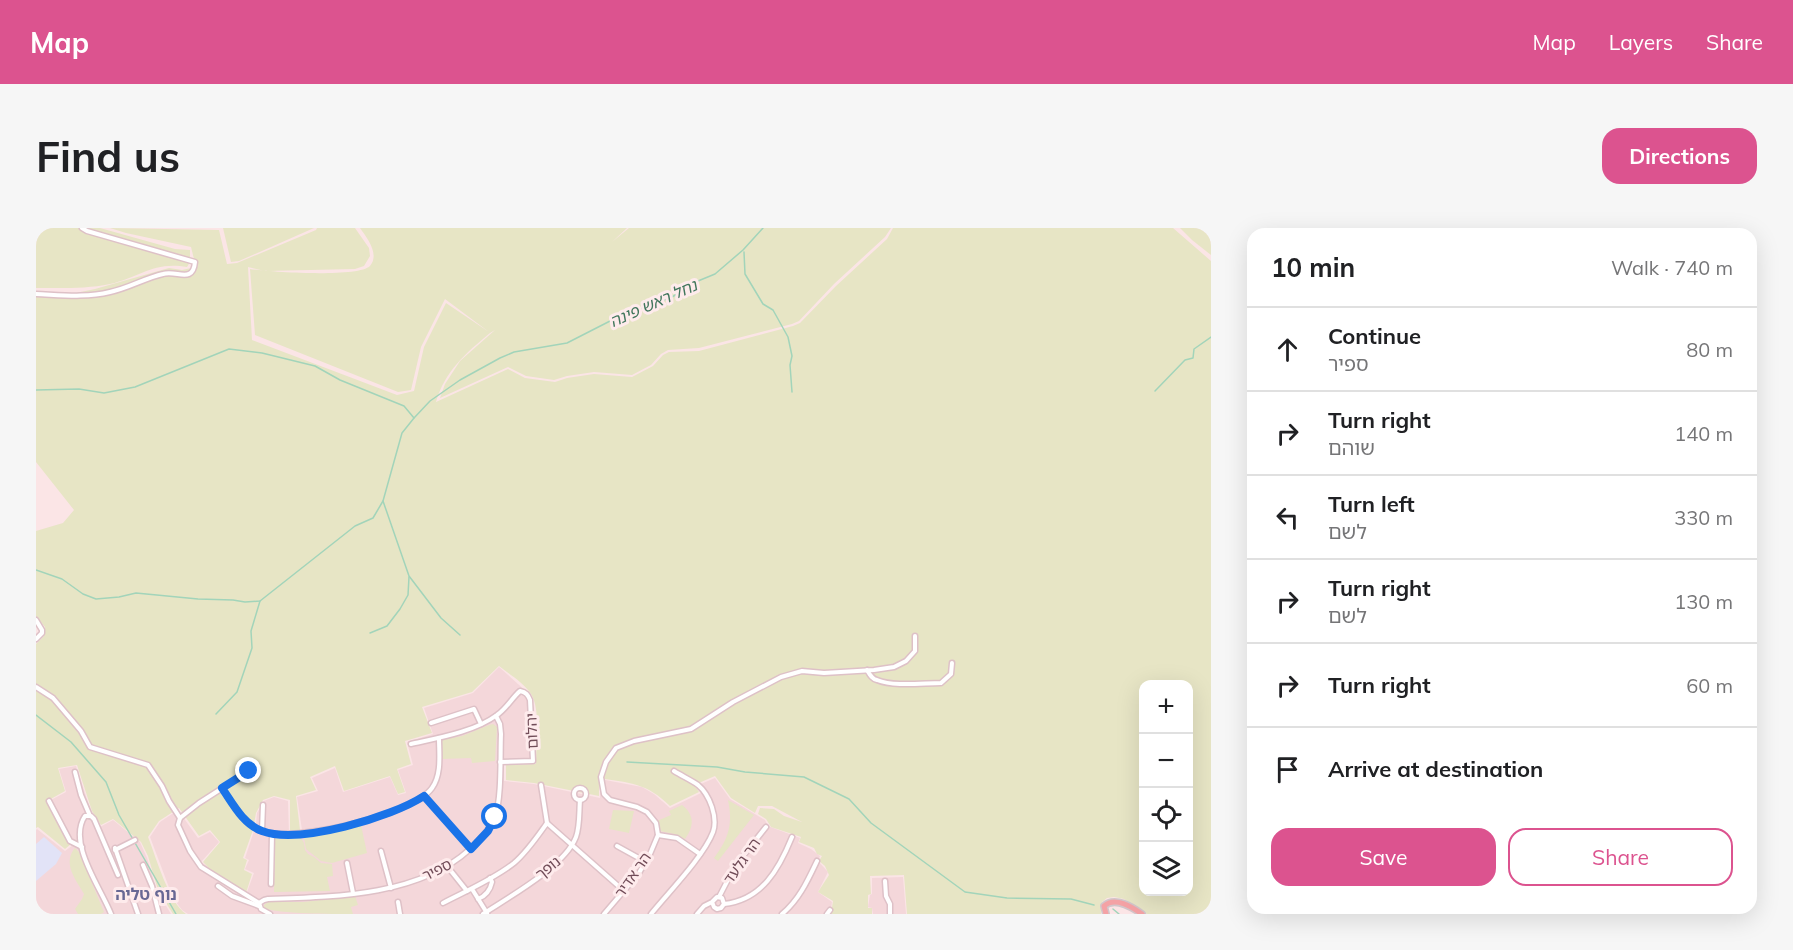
<!DOCTYPE html>
<meta charset="utf-8">
<style>
:root{--surface:#fff;--page:#f6f6f6;--text:#202124;--muted:#757577;--line:#e0e0e0;--accent:#dc538f}
body{margin:0;font-family:Mulish,"Noto Sans Hebrew",sans-serif;background:var(--page);color:var(--text)}
.controls{position:absolute;right:18px;bottom:18px;display:grid;overflow:hidden;border-radius:12px;box-shadow:0 6px 24px #0002}
.controls button{width:54px;height:54px;display:grid;place-items:center;padding:0;border:0;border-bottom:2px solid var(--line);background:var(--surface);color:var(--text);font:30px sans-serif}
.stop{position:absolute;width:18px;height:18px;margin:-14px;border:4px solid #1a73e8;border-radius:50%;background:#fff}
.stop.end{background:#1a73e8;border-color:#fff;box-shadow:0 2px 6px #0008}
.list{margin:0;padding:0;list-style:none}
h2{display:flex;justify-content:space-between;align-items:center;height:78px;margin:0;padding:0 24px;font-size:26px}
h2 small{font-size:20px;font-weight:400;color:var(--muted)}
.list li{display:grid;grid-template-columns:39px 1fr auto;gap:18px;align-items:center;box-sizing:border-box;height:84px;padding:0 24px;border-top:2px solid var(--line)}
.list b{display:block;font-size:22px;white-space:nowrap}
.list p{margin:0;font-size:20px;white-space:nowrap;color:var(--muted)}
.list em{font-size:20px;font-style:normal;color:var(--muted)}
.actions{display:flex;gap:12px;padding:18px 24px}
.actions a{flex:1;padding:14px 0;border:2px solid var(--accent);border-radius:18px;text-align:center;font-size:21px;color:var(--accent)}
.actions .main{background:var(--accent);color:#fff}
.icon{flex:none;width:33px;height:33px;fill:none;stroke:currentColor;stroke-width:2;stroke-linecap:round;stroke-linejoin:round}
.map{position:relative;flex:none;width:1175px;height:686px;overflow:hidden;border-radius:18px}
header{display:flex;align-items:center;gap:36px;box-sizing:border-box;height:84px;padding:0 30px;background:var(--accent);color:#fff}
header strong{font-size:28px}
nav{display:flex;gap:33px;margin-inline-start:auto;font-size:21px}
.intro{display:flex;align-items:center;justify-content:space-between;box-sizing:border-box;height:144px;padding:0 36px}
h1{margin:0;font-size:42px}
.button{padding:15px 27px;border-radius:18px;background:var(--accent);color:#fff;font-size:21px;font-weight:700}
main{display:flex;gap:36px;padding:0 36px}
aside{flex:1;background:var(--surface);border-radius:18px;box-shadow:0 6px 24px #0002}
.map>svg:first-child{display:block}
.residential{fill:#f4d7da}
.education{fill:#e2e3f7}
.green{fill:#e7e5c5;fill-rule:evenodd}
.lines{fill:none;stroke-linecap:round;stroke-linejoin:round}
.stream{stroke:#a2d4ba;stroke-width:1.5}
.minor-casing{stroke:#dec1c7;stroke-width:7}
.major-casing{stroke:#d2c6ca;stroke-width:8}
.minor{stroke:#fff;stroke-width:4}
.major{stroke:#f4a2a5;stroke-width:5}
.route{stroke:#1a73e8;stroke-width:8}
.labels{text-anchor:middle;stroke-width:6;stroke-linejoin:round;paint-order:stroke}
.street-label{font-size:15px;fill:#714c58;stroke:#feebec}
.water-label{font-size:16px;font-style:italic;fill:#41765c;stroke:#feebec}
.neighbourhood-label{font-size:16px;font-weight:bold;fill:#686894;stroke:#feebec}
</style>
<header>
<strong>Map</strong>
<nav><a>Map</a><a>Layers</a><a>Share</a></nav>
</header>
<div class="intro"><h1>Find us</h1><a class="button">Directions</a></div>
<main>
<div class="map">
<svg width="1175" height="686" viewBox="0 0 1175 686">
<rect width="100%" height="100%" fill="#fbe5e6"/>
<g class="residential">
<path d="M463 439 492 465 496 472 499 487V535L468 536V553L498 556 564 570V551L606 559 618 566 634 580 665 565 660 558 679 550 694 571 729 592 732 598 764 610 762 615 775 621 784 628 782 633 792 644 782 664 796 674 794 686H152L146 682 137 670 114 609 124 594 142 582 162 610 174 604 183 614 165 634 211 664 218 645 209 641 213 632 209 630 220 597 221 585 228 573 238 569 252 573 253 606 266 602 261 569 282 563 276 550 299 540 307 564 354 549 362 567 370 565 362 542 377 537 371 514 397 506 388 480 437 465Z"/>
<path d="M40 538 55 583 64 599 77 592 104 614 111 630 121 663 135 686H0V602L1 601 29 623 37 617 15 572 30 564 23 541Z"/>
<path d="M867 649 870 686H837L836 680 832 679 834 667 836 666V650Z"/>
</g>
<path class="education" d="M8 609 26 625 20 636 0 653V616Z"/>
<g class="green">
<path d="M0 0H64L139 21 154 22V34L151 39C118 33 104 49 74 56 50 61 25 60 0 60Z"/>
<path d="M74 0 183 2 191 36 201 35 280 2 281 0H319L333 20 334 28 328 38 319 41 229 43 212 39 216 112 361 167 378 163 388 119 410 75 453 104 409 71 385 119 375 162 362 164 219 107 214 41C232 44 322 50 334 38 344 26 331 10 324 0H591L576 14 593 0H855L849 9 798 56 763 93 756 96 663 120 632 122 625 126 615 137 596 147 558 144 531 148 518 152 490 148 472 139 404 170 409 156 424 133 459 102 454 105C430 125 409 143 400 174L472 141 489 150 519 154 531 150 558 146 596 149 617 138 627 127 633 124 663 123 757 98 764 95 800 58 851 11 857 0H1137L1175 33V686H1111L1088 671 1078 669 1071 670 1066 674 1065 686H871L868 647 834 648 835 666 832 667V680H836V686H795L797 673 782 664 793 647 789 638 783 633 786 628 781 626 778 620 763 614 765 609 735 599 730 591 722 586 724 580 738 581 748 588 766 594 736 578H722L719 585 695 570 679 548 658 557 663 564 634 578C611 555 594 555 563 550V568L498 555 470 552V537L500 536C500 517 505 482 495 466 488 455 473 446 463 438L436 464 386 479 396 505 369 513 375 536 361 541 369 564 362 566 354 548 308 563 299 538 274 549 280 562 260 568 264 602 254 604V572L238 568 227 572 220 585 217 602 207 630 211 632 208 642 216 646 210 665 178 645 167 634 184 614 174 602 163 608 143 580 123 593 112 609C120 629 133 675 150 686H137L122 662 112 628 105 614 77 591 65 597 56 583 41 537 22 540 29 563 13 572 35 616 29 621 2 599 0 600V416L8 408 9 399 0 388V303L27 295 38 282 0 234V63L35 66 59 61 133 40 146 42 160 39 155 19 90 5ZM1108 457H1152V664H1108Z"/>
<path d="M187 0H278L203 33 195 34Z"/>
<path d="M1144 0H1175V27L1156 12Z"/>
<path d="M457 496 461 499 459 533 436 535 435 530 406 531 405 512 426 508 453 497Z"/>
<path d="M692 572 718 587 682 633 678 630C693 610 697 596 692 572Z"/>
<path d="M646 577C659 587 658 599 649 611L638 606 624 603 621 593 635 587 633 583Z"/>
<path d="M577 582 598 583 593 605 573 601Z"/>
<path d="M325 597 331 625 296 635 285 633 270 621 268 610Z"/>
<path d="M239 609 244 611 265 610 268 615 269 622 272 626 278 629 285 635 296 636 297 648 291 649 294 663 238 664Z"/>
<path d="M39 620 43 624 68 684 65 686H42L39 681 46 671 48 666C40 652 26 635 39 620Z"/>
<path d="M319 668 322 677 315 679 317 686C297 686 242 686 228 680V677L232 674H267Z"/>
</g>
<g class="lines">
<g class="stream">
<path d="M708 24 709 46 727 76 737 82 752 109 756 128 754 137 756 164"/>
<path d="M0 162 43 161 68 165 99 159 193 121 226 125 279 138 304 152 368 178 378 190 394 173 424 152 464 130 478 124 531 115 578 91 636 69 662 53 679 46 707 22 727 0"/>
<path d="M1119 163 1149 132 1157 130 1158 121 1175 109"/>
<path d="M347 273 373 348 405 390 424 407"/>
<path d="M0 342 26 351 47 366 60 371 83 369 100 365 162 371 197 372 209 374 224 373 319 298 337 290 347 273 366 205 378 190"/>
<path d="M334 405 351 398 364 381 372 367 373 349"/>
<path d="M180 486 201 464 216 420 215 403 224 373"/>
<path d="M0 487 35 514 70 554 83 587 140 686"/>
<path d="M591 534 681 539 709 544 768 549 813 571 835 595 929 664 971 670 1035 671 1058 677"/>
<path d="M1077 681 1083 686"/>
</g>
<g class="minor-casing">
<g id="minor">
<path d="M0 66C25 67 50 70 74 64 93 60 109 50 127 46 141 42 157 56 159 34L51 3 46 0"/>
<path d="M0 392 6 402V405L0 411"/>
<path d="M831 442C834 447 836 451 841 452 858 459 887 455 905 455L915 446 916 435"/>
<path d="M0 459 17 470 45 503 54 519 112 537 126 558 133 573 144 590"/>
<path d="M395 495 438 481 445 496"/>
<path d="M375 516C402 510 438 504 461 487 470 481 476 470 484 463 490 464 492 467 494 472L497 533 464 534"/>
<path d="M213 543 163 575 144 590 142 597 154 623 165 639 223 675 225 681 234 686"/>
<path d="M39 544 45 567 54 588"/>
<path d="M505 557 511 595 588 663"/>
<circle cx="544" cy="566" r="6"/>
<path d="M186 560C197 576 207 595 226 603 257 615 377 587 396 560 406 546 403 526 403 510"/>
<path d="M388 568 435 621"/>
<path d="M13 573 34 613 46 619"/>
<path d="M226 603 227 577"/>
<path d="M622 607 641 610 664 626"/>
<path d="M581 618 610 634"/>
<path d="M79 620 102 686"/>
<path d="M79 622 99 612"/>
<path d="M345 623 355 660"/>
<path d="M311 635 317 665"/>
<path d="M107 637 116 658 123 686"/>
<path d="M411 638 431 663"/>
<path d="M849 653 850 668 854 676V686"/>
<path d="M235 656 236 606"/>
<path d="M182 658 196 668 223 678"/>
<path d="M436 661 451 685"/>
<path d="M683 669 699 638 730 599"/>
<path d="M442 671C450 668 454 663 456 654L454 650"/>
<path d="M362 674 364 686"/>
<path d="M223 675 228 672 232 671C298 669 383 668 434 621 444 612 454 602 459 589 466 569 464 529 465 506L464 496 460 488"/>
<path d="M407 675C430 663 458 651 478 635 491 624 501 609 511 595"/>
<path d="M688 676C726 672 743 641 756 609"/>
<path d="M75 686C65 660 31 615 49 588H55L58 591 82 647"/>
<path d="M447 686C473 669 529 638 540 609 544 598 543 584 544 572"/>
<path d="M568 686 603 645 614 626 622 607 620 595 611 584 601 579 574 572 568 566 565 549 570 534 580 520 598 513 655 501 697 474 745 449 766 443 788 445 838 442 858 439 870 433 879 423V408"/>
<path d="M615 686C632 665 668 628 677 604 682 590 674 567 662 557 655 552 646 548 638 543"/>
<path d="M661 686 668 678 676 674 681 669 686 670 688 676 685 680 681 681 678 679 676 674"/>
<path d="M746 686C763 672 772 652 781 633"/>
<path d="M791 686 794 682"/>
</g>
</g>
<g class="major-casing">
<path id="major" d="M1070 686 1068 678C1079 668 1096 679 1106 686"/>
</g>
<use href="#minor" class="minor"/>
<use href="#major" class="major"/>
</g>
<g class="lines">
<path class="route" d="M213 543 186 560C197 576 207 596 226 603 263 617 356 589 388 568L435 621 452 603 459 589"/>
</g>
<g class="labels">
<g class="street-label">
<text transform="translate(496 503) rotate(-92)" y="5">יהלום</text>
<text transform="translate(706 633) rotate(-55)" y="5">הר גלעד</text>
<text transform="translate(512 640) rotate(-39)" y="5">נופך</text>
<text transform="translate(401 642) rotate(-27)" y="5">ספיר</text>
<text transform="translate(597 647) rotate(-55)" y="5">הר אדיר</text>
</g>
<g class="water-label">
<text transform="translate(617 75) rotate(-24)" y="6">נחל ראש פינה</text>
</g>
<g class="neighbourhood-label">
<text x="110" y="672">נוף טליה</text>
</g>
</g>
</svg>
<div class="controls">
<button>+</button>
<button>−</button>
<button><svg class="icon" aria-label="locate" viewBox="0 0 24 24"><circle cx="12" cy="12" r="6"/><path d="M12 2v4M12 18v4M2 12h4M18 12h4"/></svg></button>
<button><svg class="icon" aria-label="layers" viewBox="0 0 24 24"><path d="M12 4l9 5-9 5-9-5zM3 14l9 5 9-5"/></svg></button>
</div>
<div class="stop" style="left:459px;top:589px"></div>
<div class="stop end" style="left:213px;top:543px"></div>
</div>
<aside>
<h2>10 min<small>Walk · 740 m</small></h2>
<ul class="list">
<li><svg class="icon" aria-label="ahead" viewBox="0 0 24 24"><path d="M12 20V5M6 11l6-6 6 6"/></svg><div><b>Continue</b><p>ספיר</p></div><em>80 m</em></li>
<li><svg class="icon" aria-label="right" viewBox="0 0 24 24"><path d="M7 20v-9h11M14 6l5 5-5 5"/></svg><div><b>Turn right</b><p>שוהם</p></div><em>140 m</em></li>
<li><svg class="icon" aria-label="left" viewBox="0 0 24 24"><path d="M17 20v-9H6M10 6l-5 5 5 5"/></svg><div><b>Turn left</b><p>לשם</p></div><em>330 m</em></li>
<li><svg class="icon" aria-label="right" viewBox="0 0 24 24"><path d="M7 20v-9h11M14 6l5 5-5 5"/></svg><div><b>Turn right</b><p>לשם</p></div><em>130 m</em></li>
<li><svg class="icon" aria-label="right" viewBox="0 0 24 24"><path d="M7 20v-9h11M14 6l5 5-5 5"/></svg><div><b>Turn right</b></div><em>60 m</em></li>
<li><svg class="icon" aria-label="arrive" viewBox="0 0 24 24"><path d="M6 21V4h12l-3 4 3 4H6"/></svg><div><b>Arrive at destination</b></div></li>
</ul>
<div class="actions"><a class="main">Save</a><a>Share</a></div>
</aside>
</main>
